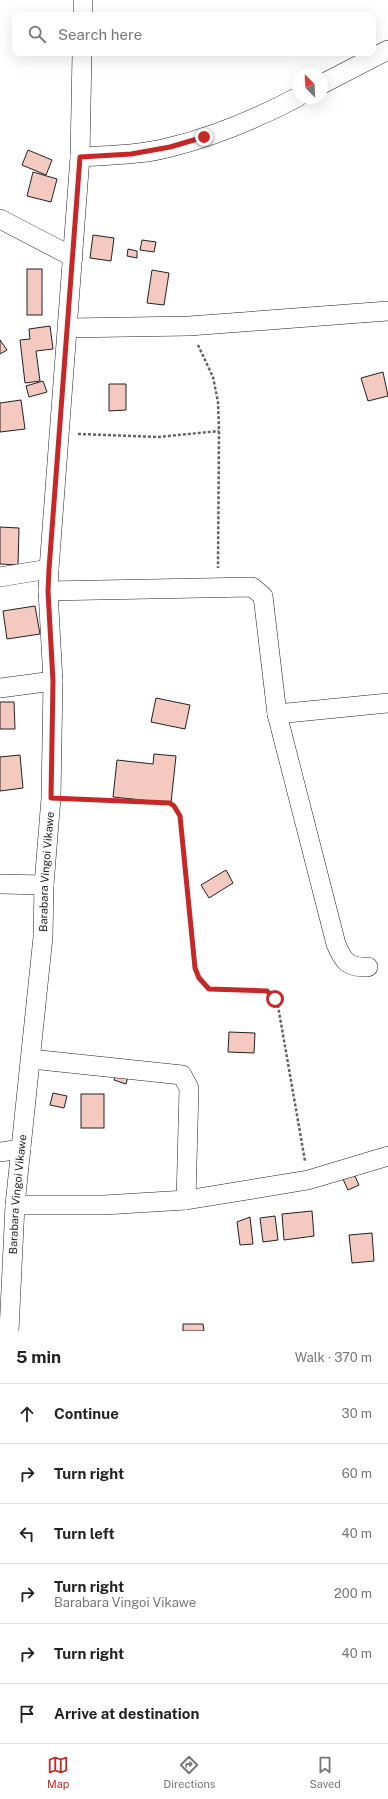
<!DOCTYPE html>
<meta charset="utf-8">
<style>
:root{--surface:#fff;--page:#f6f6f6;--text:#222;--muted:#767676;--line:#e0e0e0;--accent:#c62828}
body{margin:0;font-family:"Public Sans",sans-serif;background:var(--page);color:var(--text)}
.compass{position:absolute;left:292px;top:68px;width:36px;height:36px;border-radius:50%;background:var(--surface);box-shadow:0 4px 16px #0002;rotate:336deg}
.stop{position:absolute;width:12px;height:12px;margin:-9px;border:3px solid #c62828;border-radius:50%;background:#fff}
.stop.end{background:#c62828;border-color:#fff;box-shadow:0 1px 4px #0008}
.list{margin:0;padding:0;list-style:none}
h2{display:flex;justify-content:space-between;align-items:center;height:52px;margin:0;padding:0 16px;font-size:17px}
h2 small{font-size:13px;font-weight:400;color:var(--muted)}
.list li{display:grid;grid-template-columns:26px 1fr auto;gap:12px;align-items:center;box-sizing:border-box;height:60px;padding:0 16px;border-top:1px solid var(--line)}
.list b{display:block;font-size:15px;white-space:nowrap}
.list p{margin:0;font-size:13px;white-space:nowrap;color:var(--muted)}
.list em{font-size:13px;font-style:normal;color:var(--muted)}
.icon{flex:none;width:22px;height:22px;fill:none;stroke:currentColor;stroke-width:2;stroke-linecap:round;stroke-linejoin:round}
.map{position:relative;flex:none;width:388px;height:1331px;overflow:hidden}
.search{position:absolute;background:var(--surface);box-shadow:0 4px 16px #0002;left:12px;right:12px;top:12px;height:44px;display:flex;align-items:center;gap:10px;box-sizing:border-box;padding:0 14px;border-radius:8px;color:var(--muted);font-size:15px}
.sheet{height:412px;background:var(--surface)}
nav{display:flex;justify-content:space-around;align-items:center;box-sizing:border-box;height:56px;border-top:1px solid var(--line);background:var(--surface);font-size:11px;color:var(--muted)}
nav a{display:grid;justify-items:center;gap:2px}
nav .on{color:var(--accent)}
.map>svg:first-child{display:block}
.building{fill:#f3c9c0;stroke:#222}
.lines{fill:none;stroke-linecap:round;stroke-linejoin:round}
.street-casing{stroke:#222;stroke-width:20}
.path{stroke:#646464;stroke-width:2.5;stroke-dasharray:3 2;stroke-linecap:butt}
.street{stroke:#fff;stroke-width:19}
.route{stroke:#c62828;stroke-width:5}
.labels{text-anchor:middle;stroke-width:3;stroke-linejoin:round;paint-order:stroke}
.street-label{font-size:11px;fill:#222;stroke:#fff}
</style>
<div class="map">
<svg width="388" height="1331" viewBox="0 0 388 1331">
<rect width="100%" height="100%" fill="#fff"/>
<g class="building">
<path d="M28 150 52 160 46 175 22 165Z"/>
<path d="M33 172 57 179 51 202 27 196Z"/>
<path d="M93 235 114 238 111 261 90 258Z"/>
<path d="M142 240 156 242 154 252 140 250Z"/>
<path d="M128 249 137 251V258L127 256Z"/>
<rect x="27" y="269" width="15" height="46"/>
<path d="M152 270 169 273 164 305 147 303Z"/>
<path d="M50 326 53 349 36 351 40 381 25 383 20 340 30 339 29 329Z"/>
<path d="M0 340 7 350 0 354Z"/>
<path d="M383 372 388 396 368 401 361 378Z"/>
<path d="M43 381 47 392 29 397 26 386Z"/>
<path d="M109 384H126V410L109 411Z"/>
<path d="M21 400 25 429 0 432V403Z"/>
<path d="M0 527 19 528 18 565 0 564Z"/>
<path d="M35 606 40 634 7 639 3 611Z"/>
<path d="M156 698 190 705 185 729 151 722Z"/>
<path d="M0 702H14L15 729H0Z"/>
<path d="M154 754 176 756 171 803 113 797 117 760 153 764Z"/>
<path d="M20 755 23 788 0 791V757Z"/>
<path d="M226 870 233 883 209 898 201 885Z"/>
<path d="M229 1032 255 1033 254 1053 228 1052Z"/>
<path d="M117 1070 129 1073 126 1084 114 1080Z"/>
<path d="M53 1093 67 1096 64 1108 50 1105Z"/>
<rect x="81" y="1094" width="23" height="34"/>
<path d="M353 1172 359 1185 348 1190 342 1177Z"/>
<path d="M312 1211 314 1236 284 1240 282 1214Z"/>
<path d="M275 1216 278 1240 263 1242 260 1218Z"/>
<path d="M250 1217 253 1244 240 1245 237 1222Z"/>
<path d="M372 1233 374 1261 352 1263 349 1235Z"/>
<path d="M183 1324H203L204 1331H183Z"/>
</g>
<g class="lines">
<g class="street-casing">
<g id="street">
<path d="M83 15V0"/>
<path d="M322 84 388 50"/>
<path d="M80 157C110 155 141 155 171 147 215 136 258 118 298 97"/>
<path d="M0 219 73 257"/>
<path d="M68 328 189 326 388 311"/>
<path d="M0 577 49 569"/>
<path d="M48 591 252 587 263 596 277 714 336 944C343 961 348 968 368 967"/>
<path d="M0 688 53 681"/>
<path d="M277 714 388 703"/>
<path d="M0 884 44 885"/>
<path d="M31 1059 182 1075 189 1088 186 1200"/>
<path d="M0 1152 21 1149"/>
<path d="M15 1205H104L186 1200 308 1180 388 1156"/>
<path id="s1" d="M9 1331 15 1205 43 937 44 885 51 798 53 681 48 591 49 569 80 157 82 53"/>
</g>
</g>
<g class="path">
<path d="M198 345 213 377 218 402 219 431 218 568"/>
<path d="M78 434 159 437 219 431"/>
<path d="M71 799 170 803 174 806 180 816 195 968 199 978 209 989 267 991 275 999 278 1006 305 1161"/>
</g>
<use href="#street" class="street"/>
</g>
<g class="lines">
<path class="route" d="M204 137 170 147 131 154 80 157 49 569 48 591 53 681 51 798 170 803 174 806 180 816 195 968 199 978 209 989 267 991 275 999"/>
</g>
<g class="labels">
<g class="street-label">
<text dy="4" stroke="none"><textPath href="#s1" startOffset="461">Barabara Vingoi Vikawe</textPath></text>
<text dy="4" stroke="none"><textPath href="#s1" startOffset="137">Barabara Vingoi Vikawe</textPath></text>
</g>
</g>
</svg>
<svg class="compass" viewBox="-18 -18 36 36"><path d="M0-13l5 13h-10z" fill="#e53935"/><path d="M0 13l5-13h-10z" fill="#767676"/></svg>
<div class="stop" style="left:275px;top:999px"></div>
<div class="stop end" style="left:204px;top:137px"></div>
<div class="search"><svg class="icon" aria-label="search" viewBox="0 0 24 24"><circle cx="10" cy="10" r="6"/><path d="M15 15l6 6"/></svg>Search here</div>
</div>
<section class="sheet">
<h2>5 min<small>Walk · 370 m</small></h2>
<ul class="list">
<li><svg class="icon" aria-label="ahead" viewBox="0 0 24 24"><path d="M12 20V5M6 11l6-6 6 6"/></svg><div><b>Continue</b></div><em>30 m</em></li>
<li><svg class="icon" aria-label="right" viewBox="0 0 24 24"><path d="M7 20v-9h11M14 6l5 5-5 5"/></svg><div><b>Turn right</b></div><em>60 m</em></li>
<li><svg class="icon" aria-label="left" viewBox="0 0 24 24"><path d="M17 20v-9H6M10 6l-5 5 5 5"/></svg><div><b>Turn left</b></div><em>40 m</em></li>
<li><svg class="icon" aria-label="right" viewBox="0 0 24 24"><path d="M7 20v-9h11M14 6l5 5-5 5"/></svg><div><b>Turn right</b><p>Barabara Vingoi Vikawe</p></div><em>200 m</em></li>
<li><svg class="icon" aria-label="right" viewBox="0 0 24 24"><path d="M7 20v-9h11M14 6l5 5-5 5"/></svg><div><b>Turn right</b></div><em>40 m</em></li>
<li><svg class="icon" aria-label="arrive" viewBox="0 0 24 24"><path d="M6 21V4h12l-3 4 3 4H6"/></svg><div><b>Arrive at destination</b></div></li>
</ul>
</section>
<nav>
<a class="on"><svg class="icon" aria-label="map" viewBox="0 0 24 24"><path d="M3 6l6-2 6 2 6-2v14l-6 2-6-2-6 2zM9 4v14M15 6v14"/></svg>Map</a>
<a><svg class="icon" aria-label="directions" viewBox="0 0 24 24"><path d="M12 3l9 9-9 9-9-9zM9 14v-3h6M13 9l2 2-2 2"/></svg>Directions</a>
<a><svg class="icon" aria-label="saved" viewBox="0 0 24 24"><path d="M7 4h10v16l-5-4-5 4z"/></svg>Saved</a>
</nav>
